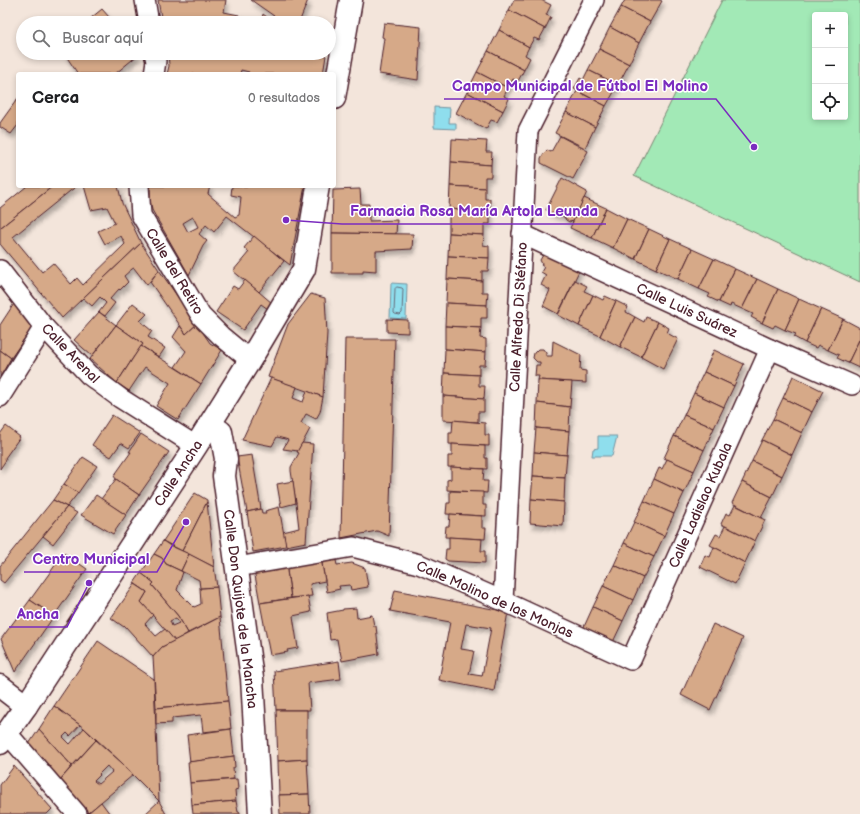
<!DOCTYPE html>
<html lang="es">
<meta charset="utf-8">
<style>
:root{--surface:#fff;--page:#f6f6f6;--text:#202124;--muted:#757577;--line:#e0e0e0}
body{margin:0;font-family:"Balsamiq Sans",sans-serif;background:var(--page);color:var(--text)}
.controls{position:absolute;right:12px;top:12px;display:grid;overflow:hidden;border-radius:4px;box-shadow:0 2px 6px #0003}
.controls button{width:36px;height:36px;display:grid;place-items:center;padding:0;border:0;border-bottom:1px solid var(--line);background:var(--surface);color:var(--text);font:20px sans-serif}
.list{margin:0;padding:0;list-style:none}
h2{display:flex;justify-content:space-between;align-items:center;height:52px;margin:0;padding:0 16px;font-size:17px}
h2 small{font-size:13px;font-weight:400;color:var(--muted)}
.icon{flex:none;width:22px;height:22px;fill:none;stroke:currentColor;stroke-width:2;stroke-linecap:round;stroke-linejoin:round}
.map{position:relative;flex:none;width:860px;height:814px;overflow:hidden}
.search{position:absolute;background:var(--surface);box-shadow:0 2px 6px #0003;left:16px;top:16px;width:320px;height:44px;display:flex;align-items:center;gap:10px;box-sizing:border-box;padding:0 14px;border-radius:22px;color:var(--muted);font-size:15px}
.panel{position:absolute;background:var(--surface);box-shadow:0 2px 6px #0003;left:16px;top:72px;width:320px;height:116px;border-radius:4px}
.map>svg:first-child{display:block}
.green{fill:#a2e9b6;stroke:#768470;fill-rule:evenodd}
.water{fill:#8fdeed;stroke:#73929f}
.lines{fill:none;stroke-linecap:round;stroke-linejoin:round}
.shore{stroke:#666b79;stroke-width:1}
.building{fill:#d6a988;stroke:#4a1f2b;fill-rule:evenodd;filter:url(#shadow)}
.street-casing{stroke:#4a1f2b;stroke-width:22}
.secondary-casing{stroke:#4a1f2b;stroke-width:25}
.street{stroke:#fff;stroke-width:19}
.secondary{stroke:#fff;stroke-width:22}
.labels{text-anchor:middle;stroke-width:3;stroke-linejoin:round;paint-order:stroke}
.street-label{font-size:14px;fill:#4a1f2b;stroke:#fff}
.leader{fill:none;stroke:#7b2cbf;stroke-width:1.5}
.callout-dot{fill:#7b2cbf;stroke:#fff;stroke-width:1.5}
.callout-label{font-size:15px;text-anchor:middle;font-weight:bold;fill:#7b2cbf;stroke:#fff;stroke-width:3;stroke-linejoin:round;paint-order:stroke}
</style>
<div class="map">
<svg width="860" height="814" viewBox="0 0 860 814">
<defs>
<filter id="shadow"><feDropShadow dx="2.5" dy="4.5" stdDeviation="2" flood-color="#0004"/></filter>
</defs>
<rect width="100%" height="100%" fill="#f3e5db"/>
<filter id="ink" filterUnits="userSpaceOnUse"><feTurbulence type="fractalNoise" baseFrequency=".025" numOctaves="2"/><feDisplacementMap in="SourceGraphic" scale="8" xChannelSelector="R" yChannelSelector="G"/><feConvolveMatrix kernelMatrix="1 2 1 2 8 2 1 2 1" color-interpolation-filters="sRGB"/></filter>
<g filter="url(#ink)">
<path class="green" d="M722 0H860V282L634 176ZM815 15H845V117H815Z"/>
<g class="water">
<path d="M434 107 450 108 449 123H456V129L434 128Z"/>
<path d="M391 283 407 284 406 319 390 318Z"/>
<path d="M598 436H617L612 456H592L593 449 598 448Z"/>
</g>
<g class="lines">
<path class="shore" d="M397 287 402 288 403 289 402 313 400 315 395 314 394 313 395 289Z"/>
</g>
<g class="building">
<path d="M158 0H226L224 12 239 15 238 18 251 20 250 23H162Z"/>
<path d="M251 0H308L299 23H284Z"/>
<path d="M514 0H541L551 5 546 15 551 17 545 29 509 10Z"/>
<path d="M625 0H660L662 1 650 22 621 7Z"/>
<path d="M621 7 650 22 639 43 610 27Z"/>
<path d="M102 9 109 17 113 23H95L91 18Z"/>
<path d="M509 10 545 29 539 40 534 38 529 47 499 30Z"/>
<path d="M263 14 275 23H261Z"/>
<path d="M384 23 421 27 418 80 379 74 384 38 382 37Z"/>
<path d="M610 27 639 43 629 64 599 49Z"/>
<path d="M499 30 529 47 525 55 530 58 524 70 488 51Z"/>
<path d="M599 49 629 64 618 85 588 70Z"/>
<path d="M488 51 524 70 518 81 513 79 508 88 477 72Z"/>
<path d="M64 53H79L82 57 86 53H137L138 55 115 74H78Z"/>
<path d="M168 53H320L326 56 323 74H248L249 72 241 70 240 74H167L169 66Z"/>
<path d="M588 70 618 85 606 106 574 89 580 78 583 80Z"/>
<path d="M477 72 508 88 504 96 509 99 503 111 467 92Z"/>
<path d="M577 91 606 106 595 127 566 112Z"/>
<path d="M467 92 503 111 497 122 491 120 486 129 456 113Z"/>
<path d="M18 98V125L11 134 0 127V123Z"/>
<path d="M566 112 595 127 585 148 555 133Z"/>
<path d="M560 136 588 151 573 179 541 163V158L544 153 547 150 551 152Z"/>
<path d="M452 139 487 141 486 152H492L491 165 451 162Z"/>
<path d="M451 162 491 165V177H485V188L450 186Z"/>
<path d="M562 178 587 192 574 221 569 222 566 220 564 217 559 214 558 216 546 210Z"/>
<path d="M27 186H53L0 228V208Z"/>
<path d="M53 186H79L76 187 70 191 13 237 42 272 53 263 71 284 77 278 83 285 125 244 121 236 105 244 98 231 115 223 107 207 91 210 84 186H118L122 203 141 243 62 318 0 244V228Z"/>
<path d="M150 186H210L208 194 235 217 239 215 241 197 231 195 232 186H305L290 265 227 216 214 232 206 225 199 234 207 241 203 246 189 275 152 210 150 200ZM193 217 198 227 188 232 183 223Z"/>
<path d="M450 186 485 188V199H490V212L449 209Z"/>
<path d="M360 189 361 204H369V221L397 220 396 234 332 233 333 190Z"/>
<path d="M584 198 606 208 592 238 570 228Z"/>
<path d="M606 208 627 219 613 248 592 238Z"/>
<path d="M449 209 490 212V224H484V235L449 233Z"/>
<path d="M627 219 649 229 635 259 613 248Z"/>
<path d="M649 229 670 239 656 269 635 259Z"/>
<path d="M332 233 413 234 412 249 376 251V271L363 270V273H332Z"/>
<path d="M449 233 484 235 483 245 489 246V258L448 256Z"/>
<path d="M254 236 284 261 259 292 233 271 249 252 244 248Z"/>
<path d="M670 239 692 249 678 279 656 269Z"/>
<path d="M141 243 159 270 147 285 134 268 132 269 124 276 128 282 120 290 119 289 110 299 115 303 105 316 99 312 106 303 100 297 92 306 83 298Z"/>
<path d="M692 249 714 259 699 289 678 279Z"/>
<path d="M546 254 580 269 558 314 543 306 550 290 541 285 546 275 541 272 544 267 541 265 542 264 540 260 543 255Z"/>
<path d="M448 256 489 258 488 271H482V281L447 279Z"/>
<path d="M714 259 735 269 719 302 708 297 710 294 699 289Z"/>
<path d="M735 269 757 279 742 309 731 304 730 307 719 302Z"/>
<path d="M159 270 197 324 186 334 150 282Z"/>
<path d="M447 279 482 281V292H488L487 305 446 303Z"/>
<path d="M757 279 778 289 762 323 751 317 753 314 742 309Z"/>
<path d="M245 280 272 303 268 309 261 304 243 330 216 312 233 286 238 289Z"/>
<path d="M575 280 587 286 584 291 593 295 579 326 558 315Z"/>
<path d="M778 289 799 299 785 330 775 325 773 328 762 323Z"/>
<path d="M311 294 325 298 327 333 323 397 268 377 288 324Z"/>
<path d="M593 295 603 300 605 296 616 301 600 336 579 326Z"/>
<path d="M19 296 38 319 11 358 0 350V325Z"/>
<path d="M799 299 821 309 805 343 794 337 796 334 785 330Z"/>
<path d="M616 301 628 307 626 312 635 317 620 347 600 336Z"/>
<path d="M133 303 147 314 140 321 152 331 148 337 165 348 159 357 141 346 143 344 116 325Z"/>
<path d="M446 303 487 305V318H481V328L445 326Z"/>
<path d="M821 309 843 319 828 350 818 345 816 348 805 343Z"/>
<path d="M99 312 116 325 92 356 74 340Z"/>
<path d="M635 317 644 322 646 317 658 322 641 357 620 347Z"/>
<path d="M387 319 408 320V333L387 332Z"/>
<path d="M843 319 860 328V338L848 363 837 358 839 355 828 350Z"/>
<path d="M658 322 669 328 667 333 678 339 663 369 641 357Z"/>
<path d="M197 324 210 343 222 350 201 384 175 367 186 351 173 337 180 326 186 334Z"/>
<path d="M116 325 143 344 133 358 117 383 90 359Z"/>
<path d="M445 326 481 328 480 338 486 339V352L445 349Z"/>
<path d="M860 338V366L859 368 848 363Z"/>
<path d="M345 339H395L389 536 377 531 341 538Z"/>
<path d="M553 341 581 355 580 370 586 371V383L538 380 539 376H535L536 365H540V362H537L533 358 534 353 538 349H543L546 353V356H552Z"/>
<path d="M141 346 201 384 178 420 156 406 170 383 145 367 129 391 117 383 133 358Z"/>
<path d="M445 349 486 352 485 365H479V375L444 373Z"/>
<path d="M0 350 11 358 0 377Z"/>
<path d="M714 350 744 364 734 386 704 372Z"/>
<path d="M704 372 734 386 724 407 694 393Z"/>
<path d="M444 373 479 375V386H485L484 399 443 396Z"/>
<path d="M793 376 823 391 812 412 783 398Z"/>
<path d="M271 378 297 387 293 398 303 402 307 391 323 397 320 412 316 419 306 414 301 423 310 429 298 451 283 449 288 440 285 439 277 437 272 446 242 440Z"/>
<path d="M538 380 572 382 570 407 537 403Z"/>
<path d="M694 393 724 407 714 428 684 415Z"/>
<path d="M443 396 484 399V412H478V422L443 420Z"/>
<path d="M783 398 812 412 802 433 773 419Z"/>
<path d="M537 403 570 407 569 431 536 428Z"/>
<path d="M112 415 140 433 129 448 121 443 111 457 92 445Z"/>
<path d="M684 415 714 428 704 450 674 436Z"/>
<path d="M773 419 802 433 792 455 762 440Z"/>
<path d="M453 420 485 423V435H489V446L449 444V433H452Z"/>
<path d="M6 426 20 437 5 458 6 460 0 469V434Z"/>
<path d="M536 428 569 431 567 455 534 452Z"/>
<path d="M141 434 169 452 139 495 116 479 114 476 131 452H129Z"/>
<path d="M674 436 704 450 694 471 664 458Z"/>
<path d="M762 440 792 455 782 476 752 461Z"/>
<path d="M302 443 313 444 306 542 286 546 283 532 299 528 296 503 291 471V467L299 453 297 452Z"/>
<path d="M452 444 485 446V458H487V469L448 467V456H452Z"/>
<path d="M534 452 567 455 565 478 533 476Z"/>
<path d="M252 455 261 509 247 512 237 457Z"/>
<path d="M83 457 97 466 78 493 64 484Z"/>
<path d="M667 459 694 471 684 493 654 479 659 468 662 469Z"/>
<path d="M752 461 782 476 772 497 742 482Z"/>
<path d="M451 467 484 469 483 481H488L487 493 447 490V480L451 479Z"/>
<path d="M533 476 565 478 564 502 531 499Z"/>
<path d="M116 479 139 495 126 515 101 499Z"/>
<path d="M654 479 684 493 674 514 644 501Z"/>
<path d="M293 481 296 503 281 507 277 484Z"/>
<path d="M742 482 772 497 761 518 732 503Z"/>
<path d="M64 484 78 493 67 507 53 500Z"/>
<path d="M450 491 483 492V505H486V516L446 514 447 503H450Z"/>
<path d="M195 493 207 500V502L182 551 163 541Z"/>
<path d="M96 495 126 515 113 534 81 515Z"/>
<path d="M531 499 564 502 563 526 530 523Z"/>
<path d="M53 500 67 507 4 583 0 580V566Z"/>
<path d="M644 501 674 514 664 536 634 522Z"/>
<path d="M207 502 214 567 182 551Z"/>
<path d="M735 505 765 520 755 541 721 524 726 513 730 515Z"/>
<path d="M67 507 77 513 53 544 43 536Z"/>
<path d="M279 507 286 546 253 552 247 512 261 509 262 513H266L265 511Z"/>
<path d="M450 514 482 516V528H486L485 539 445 537 446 526H449Z"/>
<path d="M634 522 664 536 654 557 624 543Z"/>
<path d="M725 526 755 541 745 563 710 545 716 534 720 536Z"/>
<path d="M449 537 482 539 481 551H485V563L448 561 445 559 446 549H449Z"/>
<path d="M163 541 169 545 189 554 181 571 166 564 162 558 154 554Z"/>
<path d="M624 543 654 557 643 578 614 565Z"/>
<path d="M714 547 745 563 735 584 700 567 705 555 710 557Z"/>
<path d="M64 553 87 569 54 616 30 600Z"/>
<path d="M154 554 162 558 166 564 183 572 177 590 194 607 201 604 200 588 217 587 220 617 188 633 178 616 152 585 154 583 141 573Z"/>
<path d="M189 554 214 567 217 587 200 588 199 580 181 571Z"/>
<path d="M335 556 337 565 352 563 365 568 368 587 351 590 350 585 339 586 340 589 327 592 321 558Z"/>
<path d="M321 558 325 581 310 584 312 596 291 598 286 564Z"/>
<path d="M286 564 291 598 260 603 254 570Z"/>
<path d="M614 565 643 578 633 600 603 586Z"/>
<path d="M141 573 154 583 152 585 178 616 188 633 175 641 141 602 147 592 134 583ZM176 618 179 623 172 626 170 621Z"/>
<path d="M135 584 147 592 141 602 153 615 145 624 156 636 165 629 175 641 162 647 153 657 125 626 124 627 111 618Z"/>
<path d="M603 586 633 600 623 621 593 607Z"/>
<path d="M395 590 508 612 494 691 439 680 450 622 390 611ZM466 624 491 628 482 676 469 674 474 651 461 649Z"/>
<path d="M308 596 311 612 293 616 298 648 287 650 288 652 270 655 260 603Z"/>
<path d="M30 600 54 616 15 672 1 639Z"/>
<path d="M593 607 623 621 613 642 583 629Z"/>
<path d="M356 608 357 618 372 615 374 626H376L379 654 342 661 340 651H339L337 639 330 640 327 613 343 610V609Z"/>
<path d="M220 617 228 701 156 708 153 657 162 647Z"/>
<path d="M713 624 743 638 710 710 681 695Z"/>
<path d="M98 641 154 679 159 801 133 775 122 763 84 728 54 706Z"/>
<path d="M339 661 341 679 308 683 310 710H276L274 671Z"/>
<path d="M228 701 231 729 203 732 201 715 172 718V723L156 724V708Z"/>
<path d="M54 706 80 725 70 736 67 733 63 737 70 744 84 728 96 740 72 766 39 729Z"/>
<path d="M276 710H307V759L278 761Z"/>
<path d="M39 729 72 766 60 780 29 744Z"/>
<path d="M231 729 234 756 190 762 187 735Z"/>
<path d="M96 740 122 763 133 775 88 813 60 780ZM107 766 112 772 98 784 94 781 100 775 99 774Z"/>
<path d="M234 756 235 767 233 768 234 779 190 783 188 762Z"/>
<path d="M307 759 309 794 279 795 278 761Z"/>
<path d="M14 766 52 809 47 814H0V785Z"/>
<path d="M237 779 238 789 235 790 236 801 192 805 190 783Z"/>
<path d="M309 794 310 814H280L279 795Z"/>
<path d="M159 801 166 814H145Z"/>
<path d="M236 801 238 812H240V814H193L192 805Z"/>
<path d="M101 802 110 814H89L88 813Z"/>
</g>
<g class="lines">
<g class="street-casing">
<g id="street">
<path d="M145 0 149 23"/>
<path d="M154 74 156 61 154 53"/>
<path d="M139 186 141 215 201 316 221 336 250 360"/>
<path d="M522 234 770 349 852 385"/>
<path d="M0 270 44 327 89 375 120 398 196 446"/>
<path d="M0 397 44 327"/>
<path d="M237 567 353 547 419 564 503 601 631 660 770 349"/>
<path d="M503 601 528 131 594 0"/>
<path d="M7 733 77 814"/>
</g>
</g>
<g class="secondary-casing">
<g id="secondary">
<path d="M334 98 351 0"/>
<path d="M210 424 221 432 226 459 224 476 252 678 260 814"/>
<path d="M0 686 26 706"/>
<path d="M0 743 26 706 196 446 250 360 304 269 318 186"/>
</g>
</g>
<use href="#street" class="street"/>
<use href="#secondary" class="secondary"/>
</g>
</g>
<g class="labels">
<g class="street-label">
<text transform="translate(175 271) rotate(59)" y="5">Calle del Retiro</text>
<text transform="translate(687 310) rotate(25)" y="5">Calle Luis Suárez</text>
<text transform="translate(518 317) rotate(-87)" y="5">Calle Alfredo Di Stéfano</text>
<text transform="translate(71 353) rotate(46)" y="5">Calle Arenal</text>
<text transform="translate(178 473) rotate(-57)" y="5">Calle Ancha</text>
<text transform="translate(700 505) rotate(-66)" y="5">Calle Ladislao Kubala</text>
<text transform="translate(495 599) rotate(24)" y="5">Calle Molino de las Monjas</text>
<text transform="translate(241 609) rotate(83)" y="5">Calle Don Quijote de la Mancha</text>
</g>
</g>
<path class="leader" d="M754 147L716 99H444M286 220L342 224H606M186 522L157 572H24M89 583L67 627H9"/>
<g class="callout-dot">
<circle cx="754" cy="147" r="4"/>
<circle cx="286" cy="220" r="4"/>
<circle cx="186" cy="522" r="4"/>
<circle cx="89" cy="583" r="4"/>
</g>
<g class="callout-label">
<text x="580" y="91">Campo Municipal de Fútbol El Molino</text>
<text x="474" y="216">Farmacia Rosa María Artola Leunda</text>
<text x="91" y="564">Centro Municipal</text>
<text x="38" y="619">Ancha</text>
</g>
</svg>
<div class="controls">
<button>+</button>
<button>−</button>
<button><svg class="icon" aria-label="locate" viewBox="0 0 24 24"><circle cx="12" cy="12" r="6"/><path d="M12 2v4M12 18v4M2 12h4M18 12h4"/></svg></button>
</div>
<div class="search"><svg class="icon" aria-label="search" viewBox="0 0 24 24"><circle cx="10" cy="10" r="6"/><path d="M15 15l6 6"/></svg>Buscar aquí</div>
<section class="panel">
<h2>Cerca<small>0 resultados</small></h2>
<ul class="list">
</ul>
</section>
</div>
